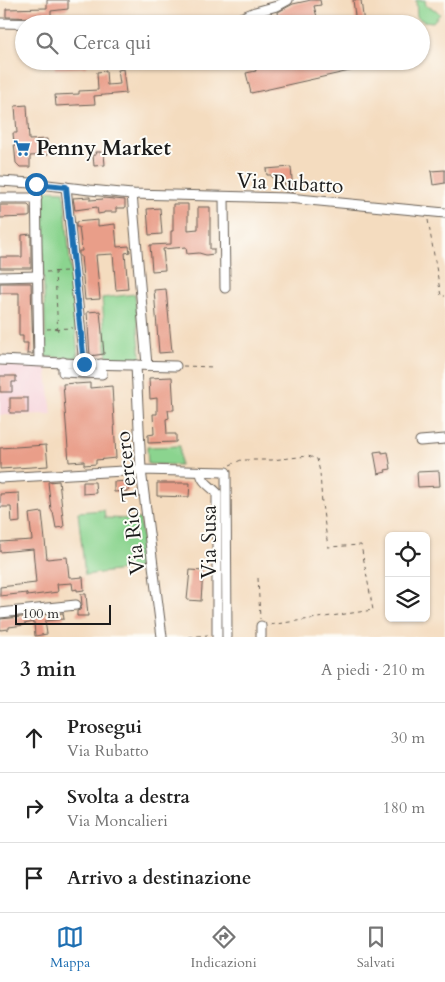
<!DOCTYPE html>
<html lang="it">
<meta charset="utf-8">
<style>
:root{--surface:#fff;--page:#f6f6f6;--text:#222;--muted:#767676;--line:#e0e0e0;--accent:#1f6fb2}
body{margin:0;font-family:Cardo,serif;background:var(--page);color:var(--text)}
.controls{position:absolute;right:15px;bottom:15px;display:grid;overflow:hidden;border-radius:8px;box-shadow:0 1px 4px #0004}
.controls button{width:45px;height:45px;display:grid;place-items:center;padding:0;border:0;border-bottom:1px solid var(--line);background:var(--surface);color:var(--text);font:25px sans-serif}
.scale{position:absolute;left:15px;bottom:12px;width:96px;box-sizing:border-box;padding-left:5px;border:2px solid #1c1c1c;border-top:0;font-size:14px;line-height:18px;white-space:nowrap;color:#1c1c1c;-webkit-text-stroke:4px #fdfcf7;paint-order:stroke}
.stop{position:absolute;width:15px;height:15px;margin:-11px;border:4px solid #1f6fb2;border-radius:50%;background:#fff}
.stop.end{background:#1f6fb2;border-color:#fff;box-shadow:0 1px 5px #0008}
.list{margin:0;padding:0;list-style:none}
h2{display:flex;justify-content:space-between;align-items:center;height:65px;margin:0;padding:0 20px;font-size:21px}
h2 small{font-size:16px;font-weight:400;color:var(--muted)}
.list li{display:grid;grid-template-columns:32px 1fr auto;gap:15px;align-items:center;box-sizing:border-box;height:70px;padding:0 20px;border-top:1px solid var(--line)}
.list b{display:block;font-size:19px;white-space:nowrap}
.list p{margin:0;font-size:16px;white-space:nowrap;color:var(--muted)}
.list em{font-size:16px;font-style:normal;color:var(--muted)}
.icon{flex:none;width:28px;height:28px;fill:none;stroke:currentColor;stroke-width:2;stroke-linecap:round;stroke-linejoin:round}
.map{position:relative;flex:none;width:445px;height:637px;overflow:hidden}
.search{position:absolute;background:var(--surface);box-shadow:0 1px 4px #0004;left:15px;right:15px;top:15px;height:55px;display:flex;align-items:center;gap:12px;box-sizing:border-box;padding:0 18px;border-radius:28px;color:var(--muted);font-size:19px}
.sheet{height:275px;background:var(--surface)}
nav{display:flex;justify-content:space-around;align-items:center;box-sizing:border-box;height:70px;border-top:1px solid var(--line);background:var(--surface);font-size:14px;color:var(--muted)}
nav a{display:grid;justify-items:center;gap:2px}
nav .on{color:var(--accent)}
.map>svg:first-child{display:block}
.built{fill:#f6cfd8}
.green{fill:#8bd48f;stroke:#547856}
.building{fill:#e99e89}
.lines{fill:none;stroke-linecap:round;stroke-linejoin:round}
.minor-casing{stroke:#685f55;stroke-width:11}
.path{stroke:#685f55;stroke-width:1;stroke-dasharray:4 4;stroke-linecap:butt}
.minor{stroke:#fff;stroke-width:9}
.route{stroke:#1f6fb2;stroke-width:6}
.labels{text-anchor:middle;stroke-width:4;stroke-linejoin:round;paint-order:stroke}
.poi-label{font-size:21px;font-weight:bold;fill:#1c1c1c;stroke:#fdfcf7;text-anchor:start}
.street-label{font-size:21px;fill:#1c1c1c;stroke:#fdfcf7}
</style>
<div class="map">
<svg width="445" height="637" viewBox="0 0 445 637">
<rect width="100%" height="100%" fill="#fdfcf7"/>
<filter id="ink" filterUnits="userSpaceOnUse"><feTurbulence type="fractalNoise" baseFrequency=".02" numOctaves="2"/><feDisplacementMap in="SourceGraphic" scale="10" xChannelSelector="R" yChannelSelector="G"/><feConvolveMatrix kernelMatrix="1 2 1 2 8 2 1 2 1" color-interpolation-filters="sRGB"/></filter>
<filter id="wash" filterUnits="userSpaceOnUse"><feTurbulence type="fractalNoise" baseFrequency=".0096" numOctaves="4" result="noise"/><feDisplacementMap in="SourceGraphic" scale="20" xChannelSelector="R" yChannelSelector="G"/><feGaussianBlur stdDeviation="1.12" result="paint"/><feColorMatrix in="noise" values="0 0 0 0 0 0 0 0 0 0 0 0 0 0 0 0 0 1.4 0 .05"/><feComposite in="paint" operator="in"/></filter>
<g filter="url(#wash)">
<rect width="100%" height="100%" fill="#f4dcbf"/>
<path class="built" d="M0 364 46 366 52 414 0 415Z"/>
<g class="green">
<path d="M416 0H425L426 6 436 10 440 14 433 22 423 21 417 17Z"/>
<path d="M41 190 64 191 78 358 46 357Z"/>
<path d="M135 294 141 360 107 359 102 298Z"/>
<path d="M180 446V465L148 464 147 447Z"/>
<path d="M104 510 105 518 140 519 146 567 85 575 78 512Z"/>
</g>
<g id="blocks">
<g class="building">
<path d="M47 0H68V9L51 11V18L6 17V9L47 8Z"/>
<path d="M311 0H320L321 5 314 6 317 17 287 23V21L274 24H243L255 19V20L271 15 279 19 278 12 293 4Z"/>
<path d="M353 0H361L364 24H356Z"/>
<path d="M54 61H87V67L55 69Z"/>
<path d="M254 61H352L354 70 251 93 246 73 256 71Z"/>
<path d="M123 69 126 93 94 96 95 104 56 106 55 95 79 94V91L98 90 97 72 106 71 107 85 120 84 118 70Z"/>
<path d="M27 105 29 140 47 139 48 155 30 156V167H20L16 163 13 133H17L15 106Z"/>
<path d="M95 152H101V154H104L105 165 94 166 93 155H96Z"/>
<path d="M291 167 293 192H285L284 177 272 178 271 175H267L266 169Z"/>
<path d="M445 170V183L433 185 431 171Z"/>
<path d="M90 197V200L103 199V198L125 200V208H116V212H104V213L98 214 97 207 75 210 73 198Z"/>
<path d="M173 204H188V230L198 229V207H210V249H214V254L206 255 199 253 187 254 186 247 163 249 165 270 152 271 150 245 171 244V231H173Z"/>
<path d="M0 205H28L30 207V216L28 217 0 218Z"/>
<path d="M160 208 162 234 149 235 147 209Z"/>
<path d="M98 220V226L115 224 117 247 129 246 130 252 125 253 128 289 116 290 113 254 96 255 100 299 85 300 81 256H79V251H82L79 227H76V222Z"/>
<path d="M31 234V268H0V257H22V235Z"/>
<path d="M0 283H31L33 354H27L28 343H23V336H19V293H0Z"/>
<path d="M166 289 172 352 159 353 154 290Z"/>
<path d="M100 311 104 354 90 356 87 312Z"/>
<path d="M0 376H16V382H12V392H0Z"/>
<path d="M172 377 174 410H168L169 418 166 419 167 434H176V442L148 443V435L154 434 153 414H157V398L150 399 149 378Z"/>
<path d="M75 383V384L90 383V388L112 386 116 458 96 460V464L84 465V461L69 462 63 384Z"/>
<rect x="10" y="398" width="18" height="15"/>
<path d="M46 445 48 466 0 469V448Z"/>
<path d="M382 451V453L388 452 391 469 385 470 386 472 378 474 374 452Z"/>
<path d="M439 471 440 486 418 487 417 472Z"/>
<path d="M59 481 64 527 56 528 53 512H52V510H51L48 482Z"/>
<path d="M128 481 129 491 114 492V482Z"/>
<path d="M83 482H95L96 493 83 494Z"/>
<path d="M157 483H190L189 497 157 496Z"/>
<path d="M19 493 20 522 12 523 11 507H0V494Z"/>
<path d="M42 512 47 559 67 557 69 577H71L72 578 83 577 84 590 77 591V589L73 590 72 583 57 584 58 592 27 596V593L0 596V587L36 583 33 549 0 552V542L32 540 29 514Z"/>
<path d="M190 570 203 571 201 601 187 600Z"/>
<path d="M81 594H86L88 616H77V611L80 610 82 605Z"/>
<path d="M63 613 64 619 45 621 47 634 35 636 34 622 24 624V625L9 627V629L0 630V619Z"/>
</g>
</g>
</g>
<g filter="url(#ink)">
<use href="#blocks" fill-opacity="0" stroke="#685f55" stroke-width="1"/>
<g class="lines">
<g class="minor-casing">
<g id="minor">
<path d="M0 23 46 24"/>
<path d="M226 24 255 12 277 6 288 0"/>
<path d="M0 181 31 183 90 190 132 194 288 198 445 213"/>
<path d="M36 184 39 361"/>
<path d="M66 187 84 364"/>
<path d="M132 194 147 365"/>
<path d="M224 197 225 288"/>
<path d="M0 198H37"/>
<path d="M0 277 38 276"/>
<path d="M0 360 84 364 176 366"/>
<path d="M63 362V372L102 374 101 364"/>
<path d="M136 365 141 470 162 637"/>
<path d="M420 441 445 439"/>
<path d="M201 472C202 483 211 486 217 493V637"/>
<path d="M0 478 141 470 226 472 227 637"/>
<path d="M0 613 76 605"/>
<path d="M261 626V637"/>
</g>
</g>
<g class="path">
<path d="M428 220 441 296H445"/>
<path d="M55 271 58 335"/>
<path d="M46 272 67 271"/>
<path d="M47 329 73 328"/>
<path d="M183 366 215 367"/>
<path d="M230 465 241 460H272L308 456 317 459 320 472 322 504 328 547 361 545 373 610 269 625"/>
<path d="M258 578 260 619"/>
<path d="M189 637 208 635"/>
</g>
<use href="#minor" class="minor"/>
</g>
</g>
<g class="lines" filter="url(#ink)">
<path class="route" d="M36 184 66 187 84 364"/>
</g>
<defs>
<g id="supermarket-bare" transform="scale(1.35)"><path d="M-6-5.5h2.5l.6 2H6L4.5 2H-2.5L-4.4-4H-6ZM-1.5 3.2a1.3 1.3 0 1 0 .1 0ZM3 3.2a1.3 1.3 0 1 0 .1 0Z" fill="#1f6fb2" stroke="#fdfcf7" stroke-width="2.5" paint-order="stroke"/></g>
</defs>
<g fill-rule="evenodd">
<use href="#supermarket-bare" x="22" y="148"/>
</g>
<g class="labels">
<g class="poi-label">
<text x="36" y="155">Penny Market</text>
</g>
<g class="street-label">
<text transform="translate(290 183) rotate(3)" y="7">Via Rubatto</text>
<text transform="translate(130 503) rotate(-96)" y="7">Via Rio Tercero</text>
<text transform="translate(209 542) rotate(-90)" y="7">Via Susa</text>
</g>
</g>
</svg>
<div class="controls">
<button><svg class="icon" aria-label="locate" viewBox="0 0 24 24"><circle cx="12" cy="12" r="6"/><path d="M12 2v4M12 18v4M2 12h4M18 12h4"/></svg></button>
<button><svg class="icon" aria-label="layers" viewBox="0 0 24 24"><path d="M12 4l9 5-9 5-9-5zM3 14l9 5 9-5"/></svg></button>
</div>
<div class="scale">100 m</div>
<div class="stop" style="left:36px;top:184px"></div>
<div class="stop end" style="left:84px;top:364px"></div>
<div class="search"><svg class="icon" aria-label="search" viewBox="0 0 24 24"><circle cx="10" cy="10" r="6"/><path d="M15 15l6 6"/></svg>Cerca qui</div>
</div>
<section class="sheet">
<h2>3 min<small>A piedi · 210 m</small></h2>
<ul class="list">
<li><svg class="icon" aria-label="ahead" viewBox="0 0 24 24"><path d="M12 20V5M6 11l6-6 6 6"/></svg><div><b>Prosegui</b><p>Via Rubatto</p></div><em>30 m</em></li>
<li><svg class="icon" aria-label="right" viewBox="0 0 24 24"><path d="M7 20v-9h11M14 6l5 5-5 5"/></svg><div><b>Svolta a destra</b><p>Via Moncalieri</p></div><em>180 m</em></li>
<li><svg class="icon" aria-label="arrive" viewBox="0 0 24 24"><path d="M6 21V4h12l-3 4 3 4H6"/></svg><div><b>Arrivo a destinazione</b></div></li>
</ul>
</section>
<nav>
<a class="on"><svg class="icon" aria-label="map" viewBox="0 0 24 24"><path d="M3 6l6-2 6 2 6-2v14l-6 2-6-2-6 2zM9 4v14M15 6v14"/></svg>Mappa</a>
<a><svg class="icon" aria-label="directions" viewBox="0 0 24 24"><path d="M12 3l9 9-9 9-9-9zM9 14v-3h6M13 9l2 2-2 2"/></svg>Indicazioni</a>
<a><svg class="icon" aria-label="saved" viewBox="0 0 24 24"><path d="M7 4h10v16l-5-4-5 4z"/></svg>Salvati</a>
</nav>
